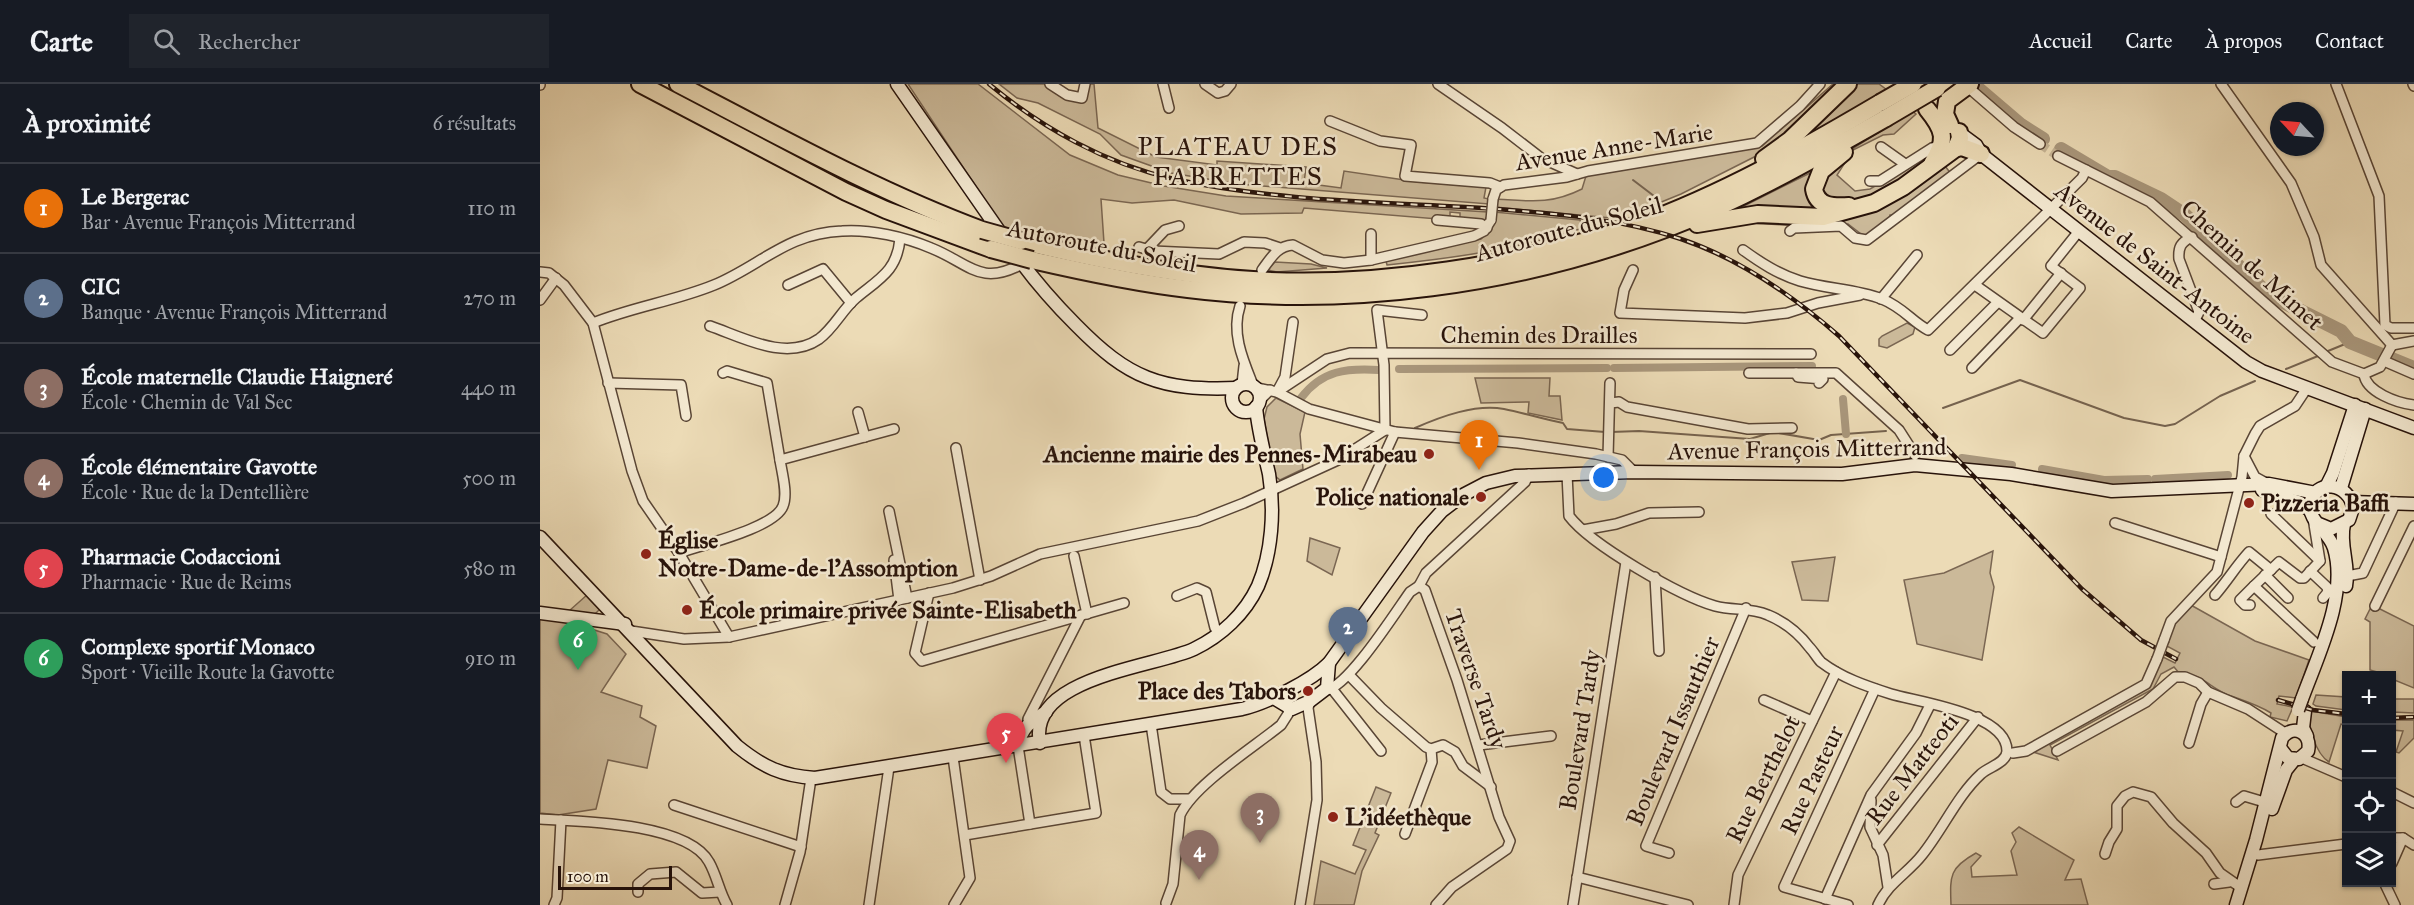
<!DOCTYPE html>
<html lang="fr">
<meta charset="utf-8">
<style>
:root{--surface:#171b24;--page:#20242c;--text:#f1f3f6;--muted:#9ea1a6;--line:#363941;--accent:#8c9099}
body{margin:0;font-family:"IM FELL Great Primer",serif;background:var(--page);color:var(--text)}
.controls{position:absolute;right:18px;bottom:18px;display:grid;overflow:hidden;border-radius:0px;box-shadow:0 2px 4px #0004}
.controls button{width:54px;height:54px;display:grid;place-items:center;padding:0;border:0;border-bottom:2px solid var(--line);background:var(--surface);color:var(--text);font:30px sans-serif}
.compass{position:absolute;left:1730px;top:18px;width:54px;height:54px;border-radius:50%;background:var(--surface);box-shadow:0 2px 4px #0004;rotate:296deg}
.scale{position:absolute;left:18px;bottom:15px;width:114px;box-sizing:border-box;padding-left:6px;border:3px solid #28130a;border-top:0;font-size:16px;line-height:21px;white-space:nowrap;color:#28130a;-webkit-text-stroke:4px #f3e8d0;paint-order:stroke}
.you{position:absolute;left:1064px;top:394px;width:21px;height:21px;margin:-15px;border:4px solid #fff;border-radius:50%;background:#1a73e8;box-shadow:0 0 0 9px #1a73e833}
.badge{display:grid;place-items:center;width:39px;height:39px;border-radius:50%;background:var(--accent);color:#fff;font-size:20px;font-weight:700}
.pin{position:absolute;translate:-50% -50px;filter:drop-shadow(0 2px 3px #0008)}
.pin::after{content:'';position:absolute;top:32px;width:21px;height:18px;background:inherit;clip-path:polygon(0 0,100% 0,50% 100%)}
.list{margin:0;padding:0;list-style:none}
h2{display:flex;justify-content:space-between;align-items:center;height:78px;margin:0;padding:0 24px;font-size:26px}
h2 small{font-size:20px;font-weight:400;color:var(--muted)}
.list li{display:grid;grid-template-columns:39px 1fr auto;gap:18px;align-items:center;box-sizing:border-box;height:90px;padding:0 24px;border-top:2px solid var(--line)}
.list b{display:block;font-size:22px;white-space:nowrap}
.list p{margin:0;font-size:20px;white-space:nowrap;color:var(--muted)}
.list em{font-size:20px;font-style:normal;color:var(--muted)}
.icon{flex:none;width:33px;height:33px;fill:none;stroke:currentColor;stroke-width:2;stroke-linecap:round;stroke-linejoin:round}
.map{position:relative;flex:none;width:1874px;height:821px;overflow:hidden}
header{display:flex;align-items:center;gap:36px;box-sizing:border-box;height:84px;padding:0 30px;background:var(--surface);border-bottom:2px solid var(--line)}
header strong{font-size:28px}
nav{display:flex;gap:33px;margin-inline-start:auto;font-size:21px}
.search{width:420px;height:54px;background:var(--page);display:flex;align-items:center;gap:15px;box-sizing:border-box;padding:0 21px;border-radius:0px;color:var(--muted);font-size:22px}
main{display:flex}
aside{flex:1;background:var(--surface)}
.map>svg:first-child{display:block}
.green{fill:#cbb999;stroke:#7a6652;stroke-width:1.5}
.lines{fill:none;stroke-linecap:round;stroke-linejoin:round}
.stream{stroke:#75624e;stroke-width:2}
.canal{stroke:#a9977c;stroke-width:8}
.river{stroke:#a9977c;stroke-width:14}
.street-tunnel{stroke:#c5b394;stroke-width:9;stroke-dasharray:9 4.5;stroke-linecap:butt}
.street-casing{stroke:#594535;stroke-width:12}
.secondary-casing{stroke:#28130a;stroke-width:15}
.highway-casing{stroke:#28130a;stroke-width:20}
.street{stroke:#f3e8d0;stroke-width:9}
.secondary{stroke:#f3e8d0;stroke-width:12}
.highway{stroke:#ecdbb6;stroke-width:16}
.rail-casing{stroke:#28130a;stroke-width:4.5}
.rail{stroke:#f3e8d0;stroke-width:2;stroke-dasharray:7;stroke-linecap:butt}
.street-bridge-casing{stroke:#594535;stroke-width:12;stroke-linecap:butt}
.secondary-bridge-casing{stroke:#28130a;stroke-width:15;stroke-linecap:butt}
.highway-bridge-casing{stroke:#28130a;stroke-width:20;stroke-linecap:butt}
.street-bridge{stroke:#f3e8d0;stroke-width:9}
.secondary-bridge{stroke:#f3e8d0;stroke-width:12}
.highway-bridge{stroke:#ecdbb6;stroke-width:16}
.poi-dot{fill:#8f2418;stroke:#f3e8d0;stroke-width:2}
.labels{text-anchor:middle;stroke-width:5;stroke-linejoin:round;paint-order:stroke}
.street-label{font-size:24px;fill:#28130a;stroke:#f3e8d0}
.poi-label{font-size:24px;font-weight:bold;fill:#28130a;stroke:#f3e8d0;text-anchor:start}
.neighbourhood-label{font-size:26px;letter-spacing:1.5px;fill:#28130a;stroke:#f3e8d0}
</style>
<header>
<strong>Carte</strong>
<div class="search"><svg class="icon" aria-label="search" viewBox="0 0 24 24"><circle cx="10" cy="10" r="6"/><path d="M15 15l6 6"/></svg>Rechercher</div>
<nav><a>Accueil</a><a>Carte</a><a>À propos</a><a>Contact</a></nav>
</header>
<main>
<aside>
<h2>À proximité<small>6 résultats</small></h2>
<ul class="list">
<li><span class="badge" style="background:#e8710a">1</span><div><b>Le Bergerac</b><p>Bar · Avenue François Mitterrand</p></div><em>110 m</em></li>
<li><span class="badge" style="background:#5c6f8a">2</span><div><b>CIC</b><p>Banque · Avenue François Mitterrand</p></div><em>270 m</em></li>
<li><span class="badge" style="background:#8d6e63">3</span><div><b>École maternelle Claudie Haigneré</b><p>École · Chemin de Val Sec</p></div><em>440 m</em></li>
<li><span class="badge" style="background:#8d6e63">4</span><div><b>École élémentaire Gavotte</b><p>École · Rue de la Dentellière</p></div><em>500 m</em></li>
<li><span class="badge" style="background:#e0444e">5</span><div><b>Pharmacie Codaccioni</b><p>Pharmacie · Rue de Reims</p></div><em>580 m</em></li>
<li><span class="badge" style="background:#2e9e5b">6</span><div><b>Complexe sportif Monaco</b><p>Sport · Vieille Route la Gavotte</p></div><em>910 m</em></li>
</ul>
</aside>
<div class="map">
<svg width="1874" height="821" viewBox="0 0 1874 821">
<rect width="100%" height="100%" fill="#ecdbb6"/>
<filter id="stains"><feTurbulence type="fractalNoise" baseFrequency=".00333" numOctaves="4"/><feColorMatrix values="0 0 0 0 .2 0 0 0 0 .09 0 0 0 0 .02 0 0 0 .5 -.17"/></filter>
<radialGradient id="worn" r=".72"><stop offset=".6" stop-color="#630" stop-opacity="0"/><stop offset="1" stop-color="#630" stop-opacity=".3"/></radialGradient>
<g class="green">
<path d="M368 0H438L530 71 578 91 624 102 686 112 948 128 947 136 920 134V129L910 128V136L764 124 762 129 701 130 634 116 592 119 561 115 564 159 478 148 462 142Z"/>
<path d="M459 0H505L532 16 547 0H554L558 44 616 73 677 81V77L766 83 764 99 801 104 804 87 878 98 946 103 944 114 949 115V120L698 100 631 89 581 71 560 50 498 19 477 14Z"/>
<path d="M1293 0H1302L1226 67 1141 110 1114 121 1071 134 955 123V115C990 117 1010 121 1042 105L1046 92 1222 62Z"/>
<path d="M1312 0H1339L1347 6 1249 63Z"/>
<path d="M1372 27 1376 30 1354 50 1343 51 1313 66 1297 91 1315 107 1330 105 1394 69C1373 86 1338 118 1309 118 1300 118 1290 114 1281 112L1279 96 1312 65Z"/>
<path d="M1405 82 1412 91 1358 131H1350L1349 137 1325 153 1308 140 1264 142 1211 139 1152 147 1187 137 1268 138Z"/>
<path d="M1275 87 1279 125H1198L1272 88Z"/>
<path d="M954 128 1040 136 1043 144C979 165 914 174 847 181L846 177 941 155 951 145Z"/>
<path d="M735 178 771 180 787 184 737 188 728 186Z"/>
<path d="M1367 239 1375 243 1373 250 1347 264 1339 262V255L1342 252Z"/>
<path d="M935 294H1010L1009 312H1020L1022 336 988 329 989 318 941 319Z"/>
<path d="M736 314 765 328 760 350 763 385 740 396 734 391 724 335 727 323Z"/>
<path d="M770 454 800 464 792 491 767 477Z"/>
<path d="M1453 467 1450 489 1454 503 1442 576 1377 560 1364 496 1404 489Z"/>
<path d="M1295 473 1288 517 1262 516 1252 478Z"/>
<path d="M48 510 60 525 53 532 29 527Z"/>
<path d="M1649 520 1715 557 1769 576 1756 614 1739 612 1737 620 1753 623 1747 637 1730 633 1731 629C1718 621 1705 617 1691 612 1670 605 1664 590 1639 589L1634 583 1621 590 1613 605 1510 661 1518 676 1490 667 1608 601 1619 571 1635 579 1640 569 1623 560 1632 539Z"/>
<path d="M1832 521 1874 542V604L1852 595V592L1830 586V538L1825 535Z"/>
<path d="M0 535 29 538 67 550 86 570 61 608 102 622 100 633 116 642 107 684 68 676 56 725 18 731 0 729Z"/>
<path d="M1776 611 1806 613V626L1776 622 1773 620Z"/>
<path d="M1852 615H1874V629L1852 628Z"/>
<path d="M1771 627 1806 633V641L1801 640 1789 678C1776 670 1766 640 1771 627Z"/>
<path d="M1852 636H1874V654L1859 669 1856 668 1863 647 1852 646Z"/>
<path d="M836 703 851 709 835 749 839 751 822 787 814 821H774L781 777 815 790 826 766 813 761Z"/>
<path d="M1479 743 1534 776 1525 796 1541 795 1548 821H1411C1410 792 1409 784 1436 769L1441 772 1431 783 1432 793 1477 791 1471 767 1476 758 1472 749Z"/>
</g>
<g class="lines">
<g class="stream">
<path d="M1093 96 1114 112 1117 119"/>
<path d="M1788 267 1810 258"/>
<path d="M1746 285 1778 272"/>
<path d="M1403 324 1480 296 1584 334 1625 342 1635 340 1680 312 1715 297"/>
<path d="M875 344C902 332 935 320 964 325 984 329 1003 335 1023 339L1027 345 1065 348"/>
<path d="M1071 348 1099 347 1210 355 1233 348 1279 356 1291 351 1346 347"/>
</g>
<g class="canal">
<path d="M1074 284 1272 282"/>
<path d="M859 285 1067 284"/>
<path d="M761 314C782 286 807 284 839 286"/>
<path d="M1303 315 1306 350"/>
<path d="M1422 374 1472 381"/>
<path d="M1502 385 1564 396 1608 395"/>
<path d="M1615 395 1688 391"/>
</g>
<g class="river">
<path d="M1434 1 1481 41 1503 55"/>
<path d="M1521 65 1568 93H1575L1621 115 1645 131 1729 211 1801 247 1810 258 1874 284"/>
</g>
<path class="street-tunnel" d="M1500 60 1518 72"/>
<g class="street-casing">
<g id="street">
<path d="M510 0 527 11 542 14 545 0"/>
<path d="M623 0 629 24"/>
<path d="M665 0 678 9 685 7 691 0"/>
<path d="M898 0 962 44 1001 74 1037 90"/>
<path d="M1681 0 1751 99 1774 153 1781 181 1852 261"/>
<path d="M1796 0 1839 112 1845 241 1851 244H1874"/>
<path d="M1873 0 1874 2"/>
<path d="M0 1V0"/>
<path d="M1429 4 1474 43 1500 60"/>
<path d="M790 37 840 57 871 61 865 92 950 99 960 103"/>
<path d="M1341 63 1365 80"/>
<path d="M1518 72 1610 118 1792 278 1824 290 1840 283 1852 261"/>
<path d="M1330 97H1340L1392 64 1402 62"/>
<path d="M953 115 956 106 964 101 1027 93 1048 87 1217 59 1260 22 1280 0"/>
<path d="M897 136 941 140 947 144"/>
<path d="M1250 147 1254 144 1301 142 1315 154 1327 156 1441 70"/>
<path d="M831 150V176"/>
<path d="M1652 153C1641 158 1638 163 1639 175L1659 228 1654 238"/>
<path d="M599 163 613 167 679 170 704 158 725 159 740 164"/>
<path d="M606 166 625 146 639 142"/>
<path d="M1203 166C1221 179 1238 190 1260 197 1287 205 1316 205 1342 215 1364 224 1371 237 1388 246L1542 94 1546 86"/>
<path d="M722 186C731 174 737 162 753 161L782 176 804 179 831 176 934 152 944 147 951 136"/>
<path d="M1093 186 1084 206 1080 229 1205 234 1247 229 1278 219 1320 211"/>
<path d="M0 188 9 189 24 201 53 239 92 387 103 417 139 469 189 553"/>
<path d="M248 201 283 185 311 219"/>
<path d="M1435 201 1503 249 1540 204 1511 182 1539 147"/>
<path d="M1341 215 1377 171"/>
<path d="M0 216 16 194"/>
<path d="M700 222C691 249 703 276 713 301"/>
<path d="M1483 236 1521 189"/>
<path d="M53 239C92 223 135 217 174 201 220 182 247 149 302 147 330 145 365 153 391 164 429 179 440 203 482 180"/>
<path d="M170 242C202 253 246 278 279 255 294 244 302 226 316 214 339 195 357 187 360 155"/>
<path d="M1852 261 1874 257"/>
<path d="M1410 266 1457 219"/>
<path d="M1844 277 1874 290"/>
<path d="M1432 284 1480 234"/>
<path d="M183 289 187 287 227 299 240 376"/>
<path d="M1209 289H1296L1359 346 1375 371"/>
<path d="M1256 289 1258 293 1283 295 1279 299"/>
<path d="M1824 290C1826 308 1857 319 1874 321"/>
<path d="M68 299 141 301 146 332"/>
<path d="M702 300 704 282"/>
<path d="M717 304 737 308 769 325 855 348 978 359 1056 370 1082 376 1094 388"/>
<path d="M738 306 745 293 753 238"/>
<path d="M737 308 787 275 810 269 1271 270"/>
<path d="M720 316 730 306"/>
<path d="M1070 319 1079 318 1087 323 1208 345 1252 344"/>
<path d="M318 328 325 353"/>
<path d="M845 346 844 281 837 226 882 231"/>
<path d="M416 364 440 496"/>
<path d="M1704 372 1715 393 1726 399"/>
<path d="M1068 373 1070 299"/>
<path d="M1027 390 1029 432C1051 461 1140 512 1175 522 1193 527 1210 523 1228 531 1245 538 1258 548 1270 564 1274 568 1277 574 1281 578 1302 594 1326 602 1351 610 1377 618 1467 629 1467 667 1467 679 1448 683 1441 690 1417 712 1403 745 1382 771 1368 789 1348 799 1338 821"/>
<path d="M822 420 855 348"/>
<path d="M349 427 367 514"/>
<path d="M1731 430 1780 477"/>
<path d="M1773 434 1780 477 1764 494H1760L1739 478 1714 502 1774 558"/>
<path d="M1575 439 1681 473"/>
<path d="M1043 446 1076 440 1109 429 1159 428"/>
<path d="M139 469C161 461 235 444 243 422 248 410 242 389 240 376L354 345"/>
<path d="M534 472 547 530"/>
<path d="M354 476 359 516"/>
<path d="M1770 487 1787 503 1788 508 1783 514"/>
<path d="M1725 491 1748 514"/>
<path d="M1807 492 1823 489 1856 418"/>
<path d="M1115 493 1119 567"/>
<path d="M879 502 885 506 917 596 959 733 970 757 967 765 912 803 896 821"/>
<path d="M879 502 886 489 985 398 989 390"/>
<path d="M389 509 375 569 382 577 584 519"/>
<path d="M1675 511C1688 496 1696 482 1709 468L1731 486"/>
<path d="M637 512 657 504 666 508 675 544"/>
<path d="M1710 521H1705L1700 516 1714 502"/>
<path d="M1835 522 1874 442"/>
<path d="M91 547 144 555 189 553 413 504 451 492 500 470 658 437 704 419 798 376 845 346"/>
<path d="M1624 556 1631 537 1677 488 1702 393 1704 372 1715 350 1720 342 1755 322 1767 304"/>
<path d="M809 591 841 624 886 663 891 665 903 661 915 668 923 682 951 703"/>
<path d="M789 601 841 667"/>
<path d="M786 606C808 603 855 529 870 508L879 502"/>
<path d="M1224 616 1272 637"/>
<path d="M492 640 488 635 541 531"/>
<path d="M611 640 621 708 630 715H650"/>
<path d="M1649 659 1661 620 1668 608"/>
<path d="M939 661 1011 652"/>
<path d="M478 662 490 740"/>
<path d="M1517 667 1606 618 1635 593H1645L1659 599 1668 608 1708 625 1745 649"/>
<path d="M1473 669 1486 667 1606 600 1617 575"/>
<path d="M413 673 430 794 414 821"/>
<path d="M1762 674 1806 693"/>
<path d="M1852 708 1874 719"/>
<path d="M1331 716 1330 743 1343 771 1348 803"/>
<path d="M1696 718 1704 712 1731 720"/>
<path d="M134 721 261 763"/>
<path d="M0 735C41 737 148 739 169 778 177 792 179 807 187 821"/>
<path d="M865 750 892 678 891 665"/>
<path d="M425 751 556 729 544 651"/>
<path d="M1852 754H1863L1874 761"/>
<path d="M1337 761 1438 633"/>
<path d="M1129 769 1106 762 1206 524"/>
<path d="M1712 769 1718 771 1806 760"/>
<path d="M1565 770 1569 758 1577 745V722L1585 712 1593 708 1611 713 1633 739 1666 769 1680 789 1700 803"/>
<path d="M1852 779 1863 754"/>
<path d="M1037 793 1148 821"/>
<path d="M1844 798 1855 821"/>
<path d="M1674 800 1689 798"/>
<path d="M98 808V800L110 790 136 788 162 809 180 808"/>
<path d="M1285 815 1331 711 1376 649 1390 621"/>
<path d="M626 819 633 800 640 731C654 701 714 663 741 641L748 630 749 624"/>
<path d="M14 821 17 814 21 736"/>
<path d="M245 821 260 768 271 694"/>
<path d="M329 821 349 683"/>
<path d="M760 821 777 716 776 678 768 624 770 617"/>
<path d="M1033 821 1086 478"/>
<path d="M1194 821 1198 791 1296 588"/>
<path d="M1308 821 1244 803 1335 605"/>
</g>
</g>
<g class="secondary-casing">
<g id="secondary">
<path d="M357 0 464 154"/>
<path d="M1417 47 1436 61 1441 70 1706 278 1722 287 1874 344"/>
<path d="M476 171C494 196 514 219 536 241 588 294 620 307 696 304"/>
<circle cx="706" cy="314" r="14"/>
<path d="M1786 403 1793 389 1815 321"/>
<path d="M1801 404 1825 325"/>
<path d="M1722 406 1758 418 1770 426"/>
<path d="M1812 418 1874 420"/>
<path d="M1804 440C1799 461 1810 481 1806 502"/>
<path d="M0 453 197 662C223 683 242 692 275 694L702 625C727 619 771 597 789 579L883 448 902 427 923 411 946 399 975 392 1094 388 1302 390 1375 381 1471 390 1572 407 1729 400 1776 409"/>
<path d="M0 529 85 540"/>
<path d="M732 613 752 625 770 617 787 604 789 579"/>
<path d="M1762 615C1778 571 1808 511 1794 464 1789 448 1768 436 1770 421 1774 393 1810 399 1813 424L1809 436 1791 445 1779 440"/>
<path d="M1765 627 1763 644 1767 652"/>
<path d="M500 659C486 593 616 583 654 565 681 552 705 530 718 502 732 469 735 426 729 390 724 368 718 346 716 323"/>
<path d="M478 662C481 644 491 637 506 628"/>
<path d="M1732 725 1746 686 1754 676"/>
<path d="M1696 821 1716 756 1742 654C1754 639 1772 649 1768 667L1759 675 1748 674 1741 665"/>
</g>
</g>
<g class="highway-casing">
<g id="highway">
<path d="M100 0 306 108 346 126 451 165"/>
<path d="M138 0C238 52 337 107 442 146"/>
<path d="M1387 25C1405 47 1407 56 1392 80"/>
<path d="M1410 41 1405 30 1407 17 1430 0"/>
<path d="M1416 64 1422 63 1441 70"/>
<path d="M1304 68 1281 87 1274 105C1277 123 1293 123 1309 122"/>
<path d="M1224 75 1250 56 1308 0"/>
<path d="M1157 140 1218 130 1283 133 1334 119 1363 103 1416 64 1420 54 1419 48"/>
<path d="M481 157C558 176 634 191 713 196 836 204 981 181 1097 141 1183 110 1262 65 1340 19"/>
<path d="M492 176C544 188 595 199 648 205 807 225 979 201 1128 144 1205 115 1275 74 1346 34"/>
</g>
</g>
<use href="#street" class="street"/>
<use href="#secondary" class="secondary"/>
<use href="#highway" class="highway"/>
<g class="rail-casing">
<g id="rail">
<path d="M449 0C502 44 566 80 634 95 738 118 851 118 957 125 1019 130 1081 135 1141 155 1200 175 1252 211 1299 252L1542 505 1601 556 1636 575"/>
<path d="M1738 616 1773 626 1806 630"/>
<path d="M1852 634 1874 633"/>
</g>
</g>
<use href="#rail" class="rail"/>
<g class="street-bridge-casing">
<g id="street-bridge">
<path d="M951 136 953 115"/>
<path d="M1617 575 1624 556"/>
</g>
</g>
<g class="secondary-bridge-casing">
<path id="secondary-bridge" d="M1758 626 1762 615"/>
</g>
<g class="highway-bridge-casing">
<g id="highway-bridge">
<path d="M1340 19 1373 0"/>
<path d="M1346 34 1397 4"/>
<path d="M442 146 481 157"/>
<path d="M451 165 492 176"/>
</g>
</g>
<use href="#street-bridge" class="street-bridge"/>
<use href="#secondary-bridge" class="secondary-bridge"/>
<use href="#highway-bridge" class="highway-bridge"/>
</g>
<g class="poi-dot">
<circle cx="889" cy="370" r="6"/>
<circle cx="941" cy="413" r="6"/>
<circle cx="1709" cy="419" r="6"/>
<circle cx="106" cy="470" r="6"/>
<circle cx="147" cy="526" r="6"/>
<circle cx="768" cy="607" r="6"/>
<circle cx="793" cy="733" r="6"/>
</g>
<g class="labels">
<g class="street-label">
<text transform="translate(1074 63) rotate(-9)" y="8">Avenue Anne-Marie</text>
<text transform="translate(1029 145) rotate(-15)" y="8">Autoroute du Soleil</text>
<text transform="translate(562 162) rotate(11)" y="8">Autoroute du Soleil</text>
<text transform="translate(1615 179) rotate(38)" y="8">Avenue de Saint-Antoine</text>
<text transform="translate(1712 181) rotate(42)" y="8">Chemin de Mimet</text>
<text x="999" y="259">Chemin des Drailles</text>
<text transform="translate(1267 365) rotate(-1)" y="8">Avenue François Mitterrand</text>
<text transform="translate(936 595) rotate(71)" y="8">Traverse Tardy</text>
<text transform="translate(1040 646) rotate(-81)" y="8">Boulevard Tardy</text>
<text transform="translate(1133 647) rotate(-67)" y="8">Boulevard Issauthier</text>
<text transform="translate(1372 685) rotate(-52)" y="8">Rue Matteoti</text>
<text transform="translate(1223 695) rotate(-64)" y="8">Rue Berthelot</text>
<text transform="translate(1272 696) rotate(-65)" y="8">Rue Pasteur</text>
</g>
<g class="poi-label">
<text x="877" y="378" text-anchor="end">Ancienne mairie des Pennes-Mirabeau</text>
<text x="929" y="421" text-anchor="end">Police nationale</text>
<text x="1721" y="427">Pizzeria Baffi</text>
<text x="118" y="464">Église<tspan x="118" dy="28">Notre-Dame-de-l'Assomption</tspan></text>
<text x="159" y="534">École primaire privée Sainte-Elisabeth</text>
<text x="756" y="615" text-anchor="end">Place des Tabors</text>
<text x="805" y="741">L'idéethèque</text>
</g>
<g class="neighbourhood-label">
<text x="698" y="71">PLATEAU DES<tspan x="698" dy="30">FABRETTES</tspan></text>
</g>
</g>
<rect width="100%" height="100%" filter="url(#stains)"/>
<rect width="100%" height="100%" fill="url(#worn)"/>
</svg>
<div class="controls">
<button>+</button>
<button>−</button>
<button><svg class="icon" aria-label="locate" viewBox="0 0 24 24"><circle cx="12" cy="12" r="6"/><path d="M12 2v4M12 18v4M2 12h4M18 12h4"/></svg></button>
<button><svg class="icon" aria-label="layers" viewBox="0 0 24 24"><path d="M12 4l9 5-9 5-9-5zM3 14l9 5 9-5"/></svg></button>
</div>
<svg class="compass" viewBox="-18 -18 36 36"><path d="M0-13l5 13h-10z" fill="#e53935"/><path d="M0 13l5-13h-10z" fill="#9ea1a6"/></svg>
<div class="scale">100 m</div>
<div class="you"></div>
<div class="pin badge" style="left:939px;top:386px;background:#e8710a">1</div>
<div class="pin badge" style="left:808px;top:573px;background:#5c6f8a">2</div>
<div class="pin badge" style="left:720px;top:759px;background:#8d6e63">3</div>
<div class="pin badge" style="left:659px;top:796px;background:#8d6e63">4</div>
<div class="pin badge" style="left:466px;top:679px;background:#e0444e">5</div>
<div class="pin badge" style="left:38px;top:586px;background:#2e9e5b">6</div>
</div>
</main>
